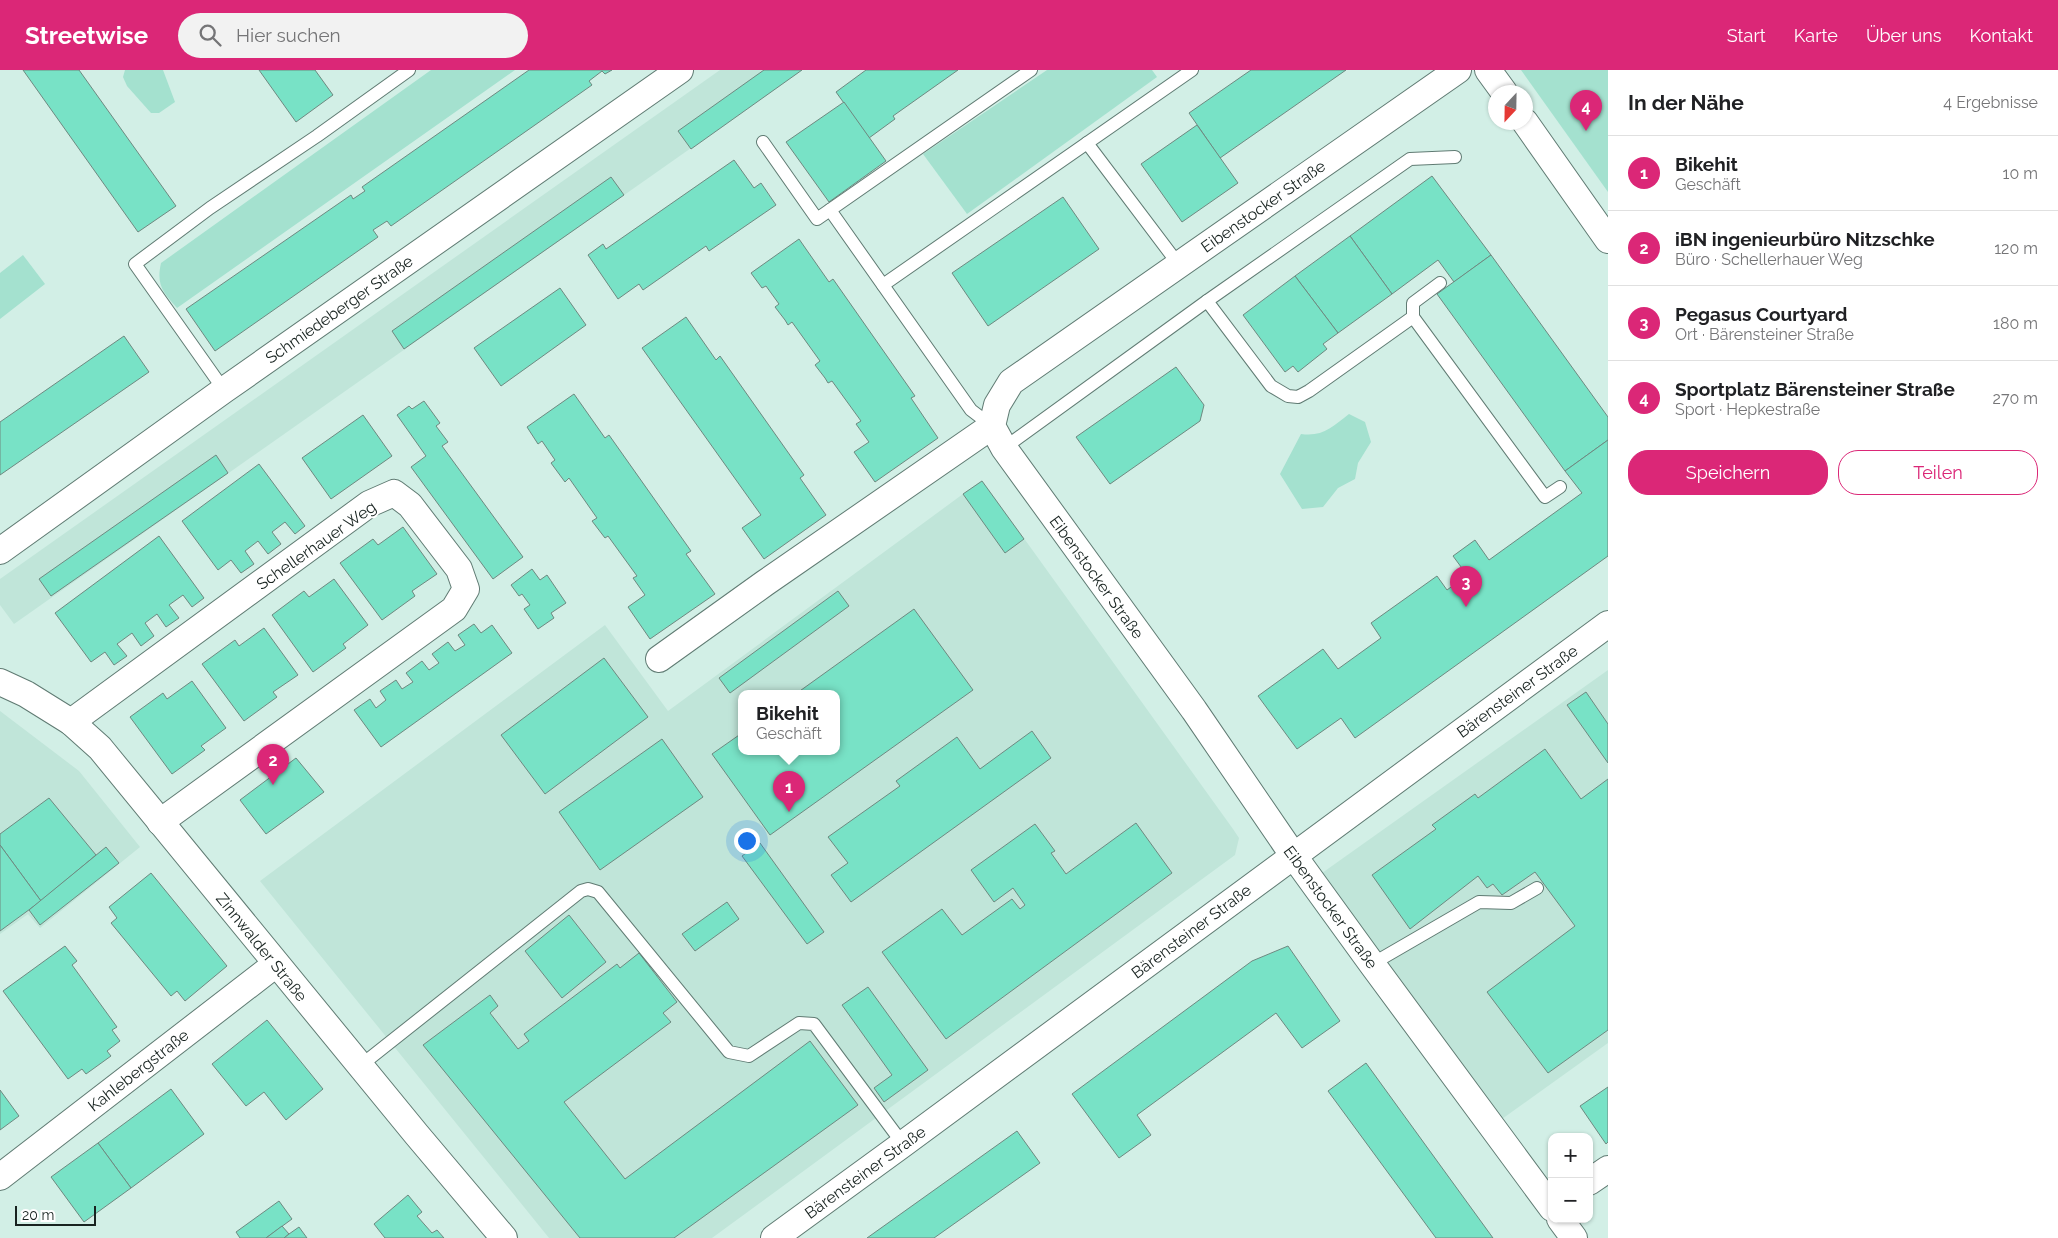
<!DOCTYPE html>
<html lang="de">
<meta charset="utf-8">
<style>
:root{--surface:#fff;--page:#f2f2f2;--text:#202124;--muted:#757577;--line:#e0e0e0;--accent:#db2777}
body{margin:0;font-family:Raleway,sans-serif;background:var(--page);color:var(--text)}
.controls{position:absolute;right:15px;bottom:15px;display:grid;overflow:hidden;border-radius:10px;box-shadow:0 1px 4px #0004}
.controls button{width:45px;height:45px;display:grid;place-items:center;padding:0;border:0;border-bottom:1px solid var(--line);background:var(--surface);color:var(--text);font:25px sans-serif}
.compass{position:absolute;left:1488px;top:15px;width:45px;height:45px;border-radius:50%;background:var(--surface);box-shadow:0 1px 4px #0004;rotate:202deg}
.scale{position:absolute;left:15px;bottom:12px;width:81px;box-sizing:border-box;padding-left:5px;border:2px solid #182320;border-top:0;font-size:14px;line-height:18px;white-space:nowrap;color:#182320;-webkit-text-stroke:4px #fff;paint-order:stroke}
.you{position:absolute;left:746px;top:770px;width:18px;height:18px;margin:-12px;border:4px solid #fff;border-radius:50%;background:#1a73e8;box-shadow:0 0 0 8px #1a73e833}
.badge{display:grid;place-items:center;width:32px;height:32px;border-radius:50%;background:var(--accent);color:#fff;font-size:16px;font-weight:700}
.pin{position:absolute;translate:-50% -41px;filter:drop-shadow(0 1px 2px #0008)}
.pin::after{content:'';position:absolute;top:26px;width:18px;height:15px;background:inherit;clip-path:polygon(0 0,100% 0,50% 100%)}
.popup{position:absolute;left:738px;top:620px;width:102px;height:65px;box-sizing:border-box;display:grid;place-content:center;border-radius:10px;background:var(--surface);filter:drop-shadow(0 1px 4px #0005);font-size:16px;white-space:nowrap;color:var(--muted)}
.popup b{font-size:19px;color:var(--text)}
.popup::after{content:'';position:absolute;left:50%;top:100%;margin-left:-10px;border:10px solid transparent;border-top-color:var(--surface)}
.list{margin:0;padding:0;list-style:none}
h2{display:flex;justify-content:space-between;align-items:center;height:65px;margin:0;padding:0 20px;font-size:21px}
h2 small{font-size:16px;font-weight:400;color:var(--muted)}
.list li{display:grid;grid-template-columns:32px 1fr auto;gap:15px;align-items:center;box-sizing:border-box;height:75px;padding:0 20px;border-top:1px solid var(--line)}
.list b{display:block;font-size:19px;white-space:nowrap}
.list p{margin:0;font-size:16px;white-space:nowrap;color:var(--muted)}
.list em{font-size:16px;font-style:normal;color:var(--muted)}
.actions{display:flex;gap:10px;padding:15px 20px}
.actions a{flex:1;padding:11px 0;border:1px solid var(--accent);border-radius:20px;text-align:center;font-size:18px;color:var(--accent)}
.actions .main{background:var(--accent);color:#fff}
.icon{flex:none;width:28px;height:28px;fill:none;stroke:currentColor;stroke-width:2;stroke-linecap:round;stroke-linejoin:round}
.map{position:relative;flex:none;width:1608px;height:1168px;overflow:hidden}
header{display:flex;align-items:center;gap:30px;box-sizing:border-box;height:70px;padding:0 25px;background:var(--accent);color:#fff}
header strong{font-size:24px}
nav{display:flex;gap:28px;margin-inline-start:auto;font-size:18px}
.search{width:350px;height:45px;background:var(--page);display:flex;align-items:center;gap:12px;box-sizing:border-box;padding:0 18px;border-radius:28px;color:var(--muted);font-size:19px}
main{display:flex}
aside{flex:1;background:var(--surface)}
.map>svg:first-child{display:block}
.built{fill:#c0e5d9;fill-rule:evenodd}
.green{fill:#a4e1cf}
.building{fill:#78e2c6;stroke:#6e8980}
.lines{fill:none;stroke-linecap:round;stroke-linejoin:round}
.service-casing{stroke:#607b73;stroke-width:14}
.minor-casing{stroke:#607b73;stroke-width:28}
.service{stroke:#fff;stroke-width:12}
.minor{stroke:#fff;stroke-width:26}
.labels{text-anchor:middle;stroke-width:4;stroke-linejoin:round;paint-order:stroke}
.street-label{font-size:16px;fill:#182320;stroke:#fff}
</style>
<header>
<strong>Streetwise</strong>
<div class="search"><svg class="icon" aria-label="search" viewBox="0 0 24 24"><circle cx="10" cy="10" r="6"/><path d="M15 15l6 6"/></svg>Hier suchen</div>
<nav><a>Start</a><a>Karte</a><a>Über uns</a><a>Kontakt</a></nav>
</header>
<main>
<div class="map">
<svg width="1608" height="1168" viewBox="0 0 1608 1168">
<rect width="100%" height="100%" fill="#d2efe6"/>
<g class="built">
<path d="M720 0H802L14 554 0 535V509Z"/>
<path d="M982 410 1233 759 1239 768 1235 785 712 1168H549L260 811 605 555 668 641ZM742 623H836V681H742Z"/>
<path d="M1608 600V973L1488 1059 1308 813Z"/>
<path d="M0 641 79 701 140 777 40 858 28 844 0 864Z"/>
</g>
<g class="green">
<path d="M125 0H163L175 32 159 43H151L127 16 123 7Z"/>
<path d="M431 0H515L177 238C163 222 156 215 161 193Z"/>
<path d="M1047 0H1152L1157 7 967 144 923 84Z"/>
<path d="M1521 0H1608V122Z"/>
<path d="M23 185 45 214 0 249V203Z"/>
<path d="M1349 344 1365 352 1371 372 1358 393 1355 409 1338 418 1323 437 1302 439 1280 404 1301 364C1323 367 1332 357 1349 344Z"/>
</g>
<g class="building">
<path d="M23 0H79L176 136 138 162Z"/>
<path d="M259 0H315L333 25 296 52Z"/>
<path d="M529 0H612L605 4 602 1 589 11 592 15 391 156 387 151 373 160 378 167 215 281 186 239 351 125 353 129 365 121 362 117Z"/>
<path d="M764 0H802L691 79 678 61Z"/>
<path d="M866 0H958L893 46 895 49 869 68 836 22Z"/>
<path d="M1251 0H1346L1220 88 1189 43Z"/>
<path d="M844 32 886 91 829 132 786 72Z"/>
<path d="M1197 55 1238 113 1182 152 1141 94Z"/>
<path d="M734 90 754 118 761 113 776 135 709 181 706 176 643 220 639 214 618 229 588 185 603 174 606 179Z"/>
<path d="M1432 106 1491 185 1454 212 1438 190 1392 224 1350 166Z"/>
<path d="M611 107 624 125 404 279 392 261Z"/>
<path d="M1063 127 1099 179 988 256 952 203Z"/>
<path d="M1350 166 1392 224 1338 263 1295 206Z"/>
<path d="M799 169 829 212 833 209 915 326 911 328 938 368 875 412 854 382 869 372 856 354 861 351 832 311 828 313 825 308 815 295 820 291 792 252 788 255 785 250 775 237 779 234 766 216 762 218 751 203Z"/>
<path d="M1491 185 1608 347V370L1565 401 1437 224Z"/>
<path d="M1295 206 1338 263 1323 274 1327 279 1298 302 1293 296 1285 302 1243 245Z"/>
<path d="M560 218 586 255 501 316 474 278Z"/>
<path d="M686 247 716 290 720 286 804 405 800 408 826 445 764 489 742 458 761 445 642 278Z"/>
<path d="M124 266 149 302 0 405V352Z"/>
<path d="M1176 297 1204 335 1200 351 1110 414 1076 367Z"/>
<path d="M574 324 605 368 609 365 691 481 686 484 715 524 650 569 628 537 645 525 633 508 637 506 608 466 605 468 592 451 597 448 569 408 565 412 551 393 555 390 542 371 538 374 527 357Z"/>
<path d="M424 331 440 353 436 356 448 372 442 376 523 487 493 509 411 397 426 386 397 345 409 336 412 339Z"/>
<path d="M363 345 392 386 331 429 302 388Z"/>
<path d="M1608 370V486L1355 668 1341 648 1297 679 1258 626 1323 579 1338 599 1381 568 1371 553 1437 506 1447 520 1467 505 1453 486 1475 470 1489 490 1582 423 1565 401Z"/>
<path d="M216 385 228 403 51 526 39 509Z"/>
<path d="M259 394 305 456 295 464 285 452 272 462 281 474 268 484 258 471 245 481 254 494 241 503 231 490 218 500 182 451Z"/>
<path d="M982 411 1024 469 1005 483 963 424Z"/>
<path d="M403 457 437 504 412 521 415 526 382 550 340 493 373 469 378 475Z"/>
<path d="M159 466 204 528 192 537 183 525 169 535 179 548 166 557 157 544 145 553 154 566 141 576 132 563 117 574 127 586 114 595 105 582 91 592 55 543Z"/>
<path d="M532 499 540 510 547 505 566 533 551 543 554 548 538 559 524 539 530 535 522 524 519 526 511 515Z"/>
<path d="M334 509 368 555 343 574 346 578 313 602 272 545 304 521 309 527Z"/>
<path d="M838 521 849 536 730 623 719 608Z"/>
<path d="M914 539 973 620 770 765 712 684 742 663V681H836V623H797Z"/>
<path d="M474 554 481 563 492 555 512 583 381 677 354 640 370 629 376 638 386 630 380 621 396 610 402 619 413 612 406 603 422 591 429 600 439 593 432 584 448 572 455 581 465 575 458 565Z"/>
<path d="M264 558 298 605 273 622 277 627 244 651 202 594 235 570 239 576Z"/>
<path d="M604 588 648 647 545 724 501 665Z"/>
<path d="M192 611 226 658 201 676 205 680 172 704 130 647 163 623 167 629Z"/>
<path d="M1586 622 1608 654V693L1567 635Z"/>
<path d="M1032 661 1051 688 851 832 831 805 848 793 828 767 900 716 896 711 957 667 980 699Z"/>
<path d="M662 669 703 727 600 800 559 742Z"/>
<path d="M1545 679 1581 729 1608 709V960L1548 1003 1487 922 1575 856 1535 802 1502 825 1493 814 1487 818 1478 806 1410 859 1372 805 1436 759 1432 755 1475 724 1478 728Z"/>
<path d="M296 688 324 722 266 764 240 730Z"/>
<path d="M49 728 96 785 41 831 0 775V764Z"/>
<path d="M1136 753 1172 803 946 969 882 882 942 839 962 865 1012 829 1020 839 1025 835 1013 818 994 832 971 800 1035 754 1055 781 1051 783 1066 804Z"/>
<path d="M760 773 824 862 807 874 742 786Z"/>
<path d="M0 775 41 831 0 861Z"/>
<path d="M106 777 119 793 40 855 29 840Z"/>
<path d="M151 803 227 896 185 931 177 921 171 926 111 853 117 848 109 837Z"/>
<path d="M727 832 739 849 695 881 682 864Z"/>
<path d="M569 845 606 892 562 928 525 881Z"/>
<path d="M65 876 77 891 72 895 117 957 112 960 120 971 107 981 111 986 86 1004 82 999 68 1009 3 921Z"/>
<path d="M1288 876 1340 951 1302 978 1276 943 1137 1045 1151 1065 1119 1088 1072 1024 1252 891Z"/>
<path d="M639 883 677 932 663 943 671 952 564 1032 625 1109 810 971 858 1035 674 1168H580L423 975 490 925 498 936 490 943 518 979 529 971 524 964 617 894 620 898Z"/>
<path d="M868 917 928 1000 884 1032 874 1018 892 1005 842 935Z"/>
<path d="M267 950 323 1019 286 1050 264 1022 246 1036 212 994Z"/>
<path d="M1366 993 1424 1073 1493 1168H1436L1328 1021Z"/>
<path d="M1608 1017V1072L1606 1074 1580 1036Z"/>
<path d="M171 1019 204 1064 131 1118 98 1073Z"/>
<path d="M0 1020 19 1046 0 1060Z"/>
<path d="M1017 1061 1040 1093 934 1168H867Z"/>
<path d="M98 1073 131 1118 84 1152 51 1107Z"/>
<path d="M408 1125 422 1142 417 1146 432 1163 437 1160 444 1168H385L374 1154Z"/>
<path d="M279 1131 292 1149 266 1168H240L236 1162Z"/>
<path d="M282 1156 289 1164 284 1168H266Z"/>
<path d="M299 1157 307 1168H284L289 1164Z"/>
</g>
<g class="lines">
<g class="service-casing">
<g id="service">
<path d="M763 72 817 149 1031 0"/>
<path d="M1087 73 1179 195"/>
<path d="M830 140 971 340 992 356"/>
<path d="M1440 213 1413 233V247L1545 427 1560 417"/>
<path d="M883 215 1192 0"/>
<path d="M1207 231 1271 316 1288 326 1298 327 1309 321 1413 247"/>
<path d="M224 320 135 194 210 138 317 66 409 0"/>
<path d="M1004 378 1207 231 1410 89 1455 87"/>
<path d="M1372 894 1479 832 1511 833 1537 818"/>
<path d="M360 996 581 821 588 819 598 822 729 982 749 986 799 953 814 954 903 1074"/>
</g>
</g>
<g class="minor-casing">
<g id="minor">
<path d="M1458 0 1011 312 997 335 992 356 1004 378 1194 640 1293 785 1372 894 1552 1138"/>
<path d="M1488 0 1504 22"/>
<path d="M1525 52 1608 170"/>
<path d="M0 481 224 320 680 0"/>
<path d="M659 589 765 513 992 356"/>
<path d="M0 612 26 624 71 652 100 678 417 1065 504 1168"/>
<path d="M71 652 369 434 394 423 410 435 459 499 466 519 454 539 160 752"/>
<path d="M0 1107 276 894"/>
<path d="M1589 1112 1608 1099"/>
<path d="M1560 1149 1574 1168"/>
<path d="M774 1168 903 1074 1608 554"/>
</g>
</g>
<use href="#service" class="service"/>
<use href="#minor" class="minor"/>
</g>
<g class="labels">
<g class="street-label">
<text transform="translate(1263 136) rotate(-35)" y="6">Eibenstocker Straße</text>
<text transform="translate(339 239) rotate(-35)" y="6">Schmiedeberger Straße</text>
<text transform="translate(316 475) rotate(-35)" y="6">Schellerhauer Weg</text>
<text transform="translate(1097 507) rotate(54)" y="6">Eibenstocker Straße</text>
<text transform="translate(1517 621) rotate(-36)" y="6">Bärensteiner Straße</text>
<text transform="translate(1331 837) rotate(54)" y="6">Eibenstocker Straße</text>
<text transform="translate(1191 861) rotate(-37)" y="6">Bärensteiner Straße</text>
<text transform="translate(262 877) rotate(51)" y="6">Zinnwalder Straße</text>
<text transform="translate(138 1000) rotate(-38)" y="6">Kahlebergstraße</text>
<text transform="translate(865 1102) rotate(-36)" y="6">Bärensteiner Straße</text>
</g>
</g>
</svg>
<div class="controls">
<button>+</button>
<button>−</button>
</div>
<svg class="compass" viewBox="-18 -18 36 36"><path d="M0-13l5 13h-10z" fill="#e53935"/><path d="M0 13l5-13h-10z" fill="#757577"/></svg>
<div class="scale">20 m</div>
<div class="you"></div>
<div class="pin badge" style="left:789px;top:742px">1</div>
<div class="popup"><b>Bikehit</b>Geschäft</div>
<div class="pin badge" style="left:273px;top:715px">2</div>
<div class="pin badge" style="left:1466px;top:537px">3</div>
<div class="pin badge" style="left:1586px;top:61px">4</div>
</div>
<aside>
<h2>In der Nähe<small>4 Ergebnisse</small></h2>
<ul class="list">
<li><span class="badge">1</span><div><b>Bikehit</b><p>Geschäft</p></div><em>10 m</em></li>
<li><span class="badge">2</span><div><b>iBN ingenieurbüro Nitzschke</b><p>Büro · Schellerhauer Weg</p></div><em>120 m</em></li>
<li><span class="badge">3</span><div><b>Pegasus Courtyard</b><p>Ort · Bärensteiner Straße</p></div><em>180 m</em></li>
<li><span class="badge">4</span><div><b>Sportplatz Bärensteiner Straße</b><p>Sport · Hepkestraße</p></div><em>270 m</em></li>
</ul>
<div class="actions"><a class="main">Speichern</a><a>Teilen</a></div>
</aside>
</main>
